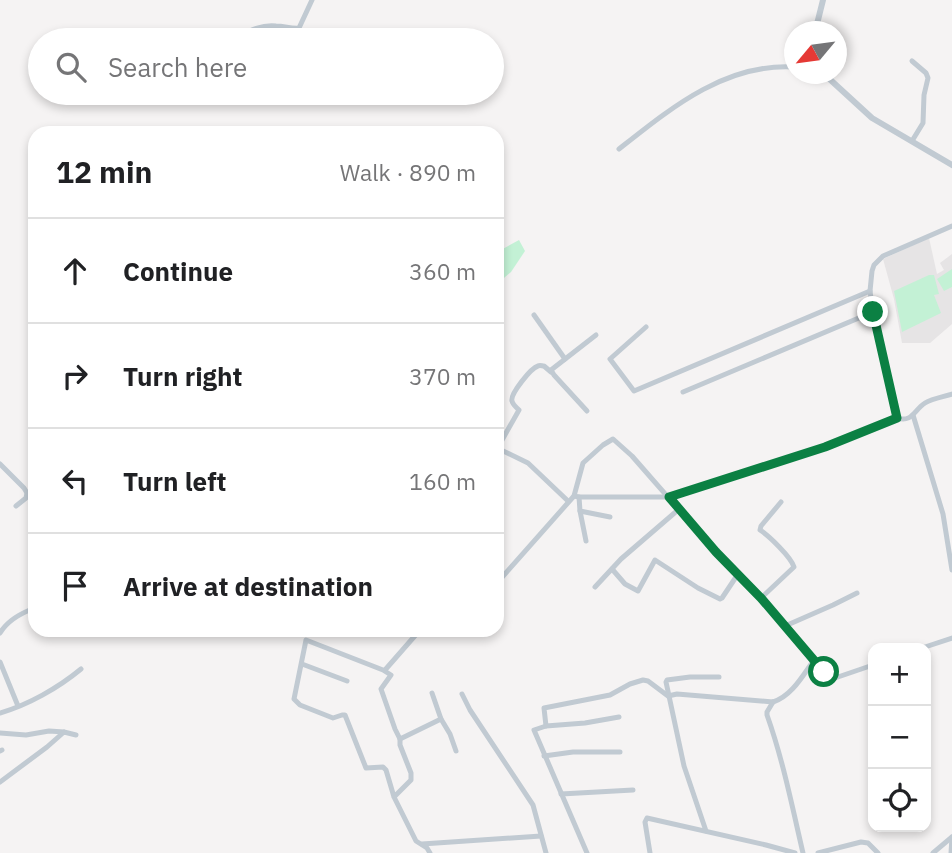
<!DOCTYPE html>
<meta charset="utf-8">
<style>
:root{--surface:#fff;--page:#f6f6f6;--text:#202124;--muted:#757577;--line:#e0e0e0}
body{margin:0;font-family:"IBM Plex Sans",sans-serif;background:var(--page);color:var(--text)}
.controls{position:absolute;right:21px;bottom:21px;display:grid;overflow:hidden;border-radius:14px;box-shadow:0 4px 10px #0003}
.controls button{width:63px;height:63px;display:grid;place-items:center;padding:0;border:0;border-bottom:2px solid var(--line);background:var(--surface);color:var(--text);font:35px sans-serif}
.compass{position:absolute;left:784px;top:21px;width:63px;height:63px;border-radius:50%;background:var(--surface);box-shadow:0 4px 10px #0003;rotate:241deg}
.stop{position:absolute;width:21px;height:21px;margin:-16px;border:5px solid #0b8043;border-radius:50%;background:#fff}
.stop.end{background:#0b8043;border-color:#fff;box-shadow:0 2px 7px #0008}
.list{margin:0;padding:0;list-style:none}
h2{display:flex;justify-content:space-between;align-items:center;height:91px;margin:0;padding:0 28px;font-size:30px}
h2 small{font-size:23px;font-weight:400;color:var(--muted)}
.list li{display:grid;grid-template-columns:46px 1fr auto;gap:21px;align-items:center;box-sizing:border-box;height:105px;padding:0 28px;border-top:2px solid var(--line)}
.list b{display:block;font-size:26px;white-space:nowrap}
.list em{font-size:23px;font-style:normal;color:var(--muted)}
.icon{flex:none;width:38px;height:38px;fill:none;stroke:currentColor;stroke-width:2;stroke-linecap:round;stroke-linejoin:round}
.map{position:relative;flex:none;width:952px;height:853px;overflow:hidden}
.search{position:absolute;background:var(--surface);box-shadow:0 4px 10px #0003;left:28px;top:28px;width:476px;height:77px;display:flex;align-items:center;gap:18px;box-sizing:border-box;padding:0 24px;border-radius:38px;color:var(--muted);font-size:26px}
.panel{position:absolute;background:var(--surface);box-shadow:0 4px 10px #0003;left:28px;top:126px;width:476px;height:511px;border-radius:21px}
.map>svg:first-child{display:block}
.education{fill:#e6e4e5}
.green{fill:#c3f1d5}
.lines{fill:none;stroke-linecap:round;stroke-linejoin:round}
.minor{stroke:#c1cad2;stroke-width:5}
.tertiary{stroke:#c1cad2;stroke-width:6}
.route{stroke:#0b8043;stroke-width:9}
</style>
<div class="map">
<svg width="952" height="853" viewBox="0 0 952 853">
<rect width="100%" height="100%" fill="#f5f3f3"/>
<path class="education" d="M929 238 937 274 944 270 940 263 952 254V324L930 343H902L894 299 883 259Z"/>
<g class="green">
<path d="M519 240 525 251 511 272 497 284V252Z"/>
<path d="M952 269V287L944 291 937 279Z"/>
<path d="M929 275H934L939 294 934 295 941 313 902 332 894 291Z"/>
</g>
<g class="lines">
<g class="minor">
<path d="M232 40C246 33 260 24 276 26 285 26 291 29 299 28L312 0"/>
<path d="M912 61 926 73 928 78 924 95 923 123 912 141"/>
<path d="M619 149C671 108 725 63 794 67"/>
<path d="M534 315 565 359"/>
<path d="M646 327 610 359 634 391 870 291"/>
<path d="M551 372 544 366C542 366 540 365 538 366 531 368 510 394 512 401 513 405 516 407 519 410L497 449H499L528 463 568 501"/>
<path d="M683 392 873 312"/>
<path d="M587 411 554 375 551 370 596 335"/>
<path d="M913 415 943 514 952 570"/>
<path d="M897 418 873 312 870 291 872 271 874 265 883 256 952 226"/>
<path d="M0 464 24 488 27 493 26 498 16 506"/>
<path d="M27 493 35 503"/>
<path d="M574 496 579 497H669L825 447 897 418C912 423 914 410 925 403 933 398 943 397 952 394"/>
<path d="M579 497 580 511 610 517"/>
<path d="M580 511 586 541"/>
<path d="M612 569 625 584 638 591 655 560 698 588 720 599 722 598 738 574"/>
<path d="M497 583 574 496 583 463 603 445 613 439 632 456 716 552 761 598 828 676 835 678 873 665"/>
<path d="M595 587 621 559 679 509"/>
<path d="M761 598 794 567C791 557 769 536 760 530L761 526 781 502"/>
<path d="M785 626 833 605 857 593"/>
<path d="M0 633C8 620 21 613 35 608"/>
<path d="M922 648 952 638"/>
<path d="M0 662 18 706"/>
<path d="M302 664 347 681"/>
<path d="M385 670 420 630"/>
<path d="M462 694 470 710 533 805 546 853"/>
<path d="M773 702 767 712V715C783 760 792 806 803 853"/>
<path d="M0 713C28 705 58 688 81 669"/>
<path d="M441 719 450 734 456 751"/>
<path d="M546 726 544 708 610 695 630 684 643 680 648 681 668 696 677 694 773 702C792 696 803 675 814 660"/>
<path d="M0 733 26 735 49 731 64 732"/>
<path d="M400 739 441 719 432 693"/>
<path d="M0 751 2 750"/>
<path d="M544 756 573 752H620"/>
<path d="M0 782 47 747 64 732 76 735"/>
<path d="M561 794 633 790"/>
<path d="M394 797 411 780V773L400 745V739L395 729 381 689 391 675 383 670 306 640 294 699 300 705 333 718 342 715H345L366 768 383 767 386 770 394 797 416 841 427 848 430 853"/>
<path d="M706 831 684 766 666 682 667 680 690 677H719"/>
<path d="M422 844 541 836"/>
<path d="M587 853 534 730 546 726 585 723 619 717"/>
<path d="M650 853 645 822 647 818 766 845 795 853"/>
<path d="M818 853 861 842 868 843 878 853"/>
<path d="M933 853 952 837"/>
<path d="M951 853 952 837"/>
</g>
<g class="tertiary">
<path d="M815 32 823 0"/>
<path d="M824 74 872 118 952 165"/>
</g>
</g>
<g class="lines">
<path class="route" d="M824 672 761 598 716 552 669 497 825 447 897 418 873 312"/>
</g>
</svg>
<div class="controls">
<button>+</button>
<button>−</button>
<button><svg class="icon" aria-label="locate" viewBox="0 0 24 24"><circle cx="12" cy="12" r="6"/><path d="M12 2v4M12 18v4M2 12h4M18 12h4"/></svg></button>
</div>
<svg class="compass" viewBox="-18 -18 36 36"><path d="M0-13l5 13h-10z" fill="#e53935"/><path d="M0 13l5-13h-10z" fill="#757577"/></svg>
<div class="stop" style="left:824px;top:672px"></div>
<div class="stop end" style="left:873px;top:312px"></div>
<div class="search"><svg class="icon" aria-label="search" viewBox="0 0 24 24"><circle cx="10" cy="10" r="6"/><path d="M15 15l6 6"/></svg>Search here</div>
<section class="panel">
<h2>12 min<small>Walk · 890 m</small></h2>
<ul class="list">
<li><svg class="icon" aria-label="ahead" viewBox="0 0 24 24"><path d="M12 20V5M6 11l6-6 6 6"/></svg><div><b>Continue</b></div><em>360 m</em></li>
<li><svg class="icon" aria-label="right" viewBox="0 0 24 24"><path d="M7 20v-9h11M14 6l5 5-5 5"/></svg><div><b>Turn right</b></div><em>370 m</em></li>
<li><svg class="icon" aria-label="left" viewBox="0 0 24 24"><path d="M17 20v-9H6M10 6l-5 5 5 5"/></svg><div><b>Turn left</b></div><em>160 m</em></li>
<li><svg class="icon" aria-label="arrive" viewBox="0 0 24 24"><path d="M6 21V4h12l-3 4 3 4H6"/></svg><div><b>Arrive at destination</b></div></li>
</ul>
</section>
</div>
